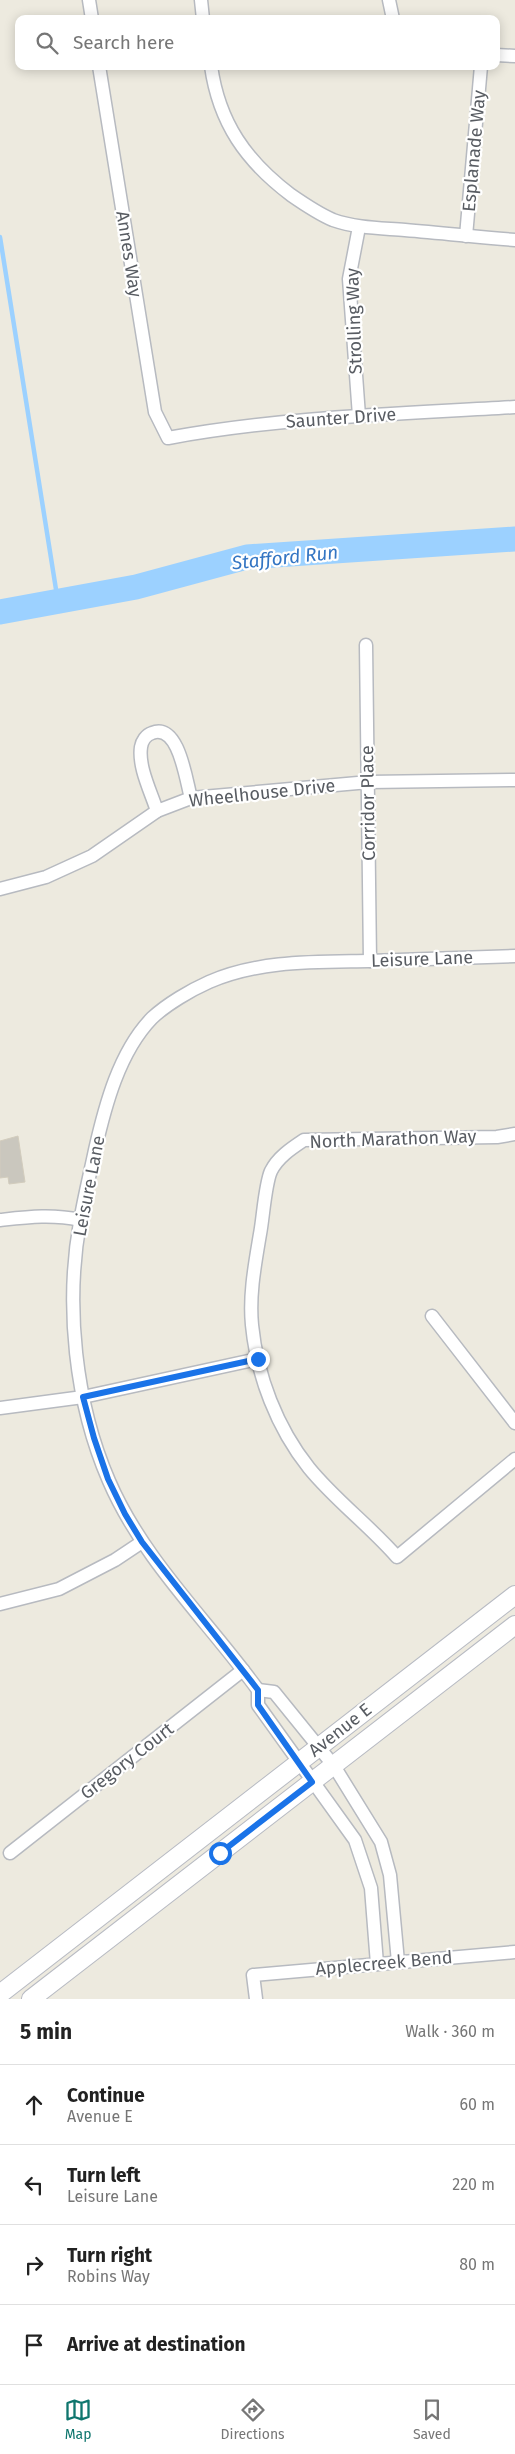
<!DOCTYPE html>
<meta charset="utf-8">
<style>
:root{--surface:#fff;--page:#f6f6f6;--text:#222;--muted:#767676;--line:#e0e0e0;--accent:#0f766e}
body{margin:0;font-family:"Fira Sans",sans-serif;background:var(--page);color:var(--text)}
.stop{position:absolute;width:15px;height:15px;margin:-11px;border:4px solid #1a73e8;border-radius:50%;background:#fff}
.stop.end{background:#1a73e8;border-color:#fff;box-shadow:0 1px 5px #0008}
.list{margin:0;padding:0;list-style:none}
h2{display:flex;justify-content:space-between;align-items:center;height:65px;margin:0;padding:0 20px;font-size:21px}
h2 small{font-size:16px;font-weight:400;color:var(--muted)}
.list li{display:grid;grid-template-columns:32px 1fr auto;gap:15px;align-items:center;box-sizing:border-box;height:80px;padding:0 20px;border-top:1px solid var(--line)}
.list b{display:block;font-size:19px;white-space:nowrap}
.list p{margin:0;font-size:16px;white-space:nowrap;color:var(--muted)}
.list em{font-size:16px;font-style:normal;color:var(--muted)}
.icon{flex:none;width:28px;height:28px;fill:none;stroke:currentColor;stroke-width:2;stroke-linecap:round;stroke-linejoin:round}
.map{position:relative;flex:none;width:515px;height:1999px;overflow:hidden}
.search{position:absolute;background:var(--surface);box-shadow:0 2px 12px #0003;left:15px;right:15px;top:15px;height:55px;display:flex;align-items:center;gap:12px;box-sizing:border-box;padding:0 18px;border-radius:10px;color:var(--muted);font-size:19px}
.sheet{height:385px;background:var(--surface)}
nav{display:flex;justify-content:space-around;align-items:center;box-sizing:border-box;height:70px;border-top:1px solid var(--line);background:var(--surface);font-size:14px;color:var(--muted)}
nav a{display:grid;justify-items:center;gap:2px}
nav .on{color:var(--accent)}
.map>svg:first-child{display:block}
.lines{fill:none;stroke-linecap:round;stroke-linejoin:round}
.stream{stroke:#9cd1ff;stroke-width:4.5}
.river{stroke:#9cd1ff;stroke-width:25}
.building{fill:#cac7be;stroke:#d2ccbd}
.street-casing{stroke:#b7bac0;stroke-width:15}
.secondary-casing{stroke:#b8bbc3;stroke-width:20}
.street{stroke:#fff;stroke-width:12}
.secondary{stroke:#fff;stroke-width:18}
.route{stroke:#1a73e8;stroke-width:6}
.labels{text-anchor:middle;stroke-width:4.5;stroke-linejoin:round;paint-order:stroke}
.street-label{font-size:18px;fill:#585c62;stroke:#fff}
.water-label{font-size:19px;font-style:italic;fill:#3375c3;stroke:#fff}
</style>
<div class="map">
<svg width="515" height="1999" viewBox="0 0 515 1999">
<rect width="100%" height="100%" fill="#edeadf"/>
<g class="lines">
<path class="stream" d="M0 237 58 602"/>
<path class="river" d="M0 612 136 587 247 557 515 539"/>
</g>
<path class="building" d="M18 1136 25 1182 9 1184 8 1177 0 1178V1141Z"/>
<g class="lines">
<g class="street-casing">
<g id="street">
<path d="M89 0 92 19"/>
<path d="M201 0 203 19"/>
<path d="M389 0 393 19"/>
<path d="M496 55 515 56"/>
<path d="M99 66 155 412 168 438C282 417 399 414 515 407"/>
<path d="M211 66C219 123 246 161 291 195 304 204 319 214 333 220 356 228 381 228 405 230 442 233 478 237 515 240"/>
<path d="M466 236 481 66"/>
<path d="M359 416 349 279 359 227"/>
<path d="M366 645 370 961"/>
<path d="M157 811C151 792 138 767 141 747 142 741 146 735 152 733 179 722 186 781 191 798"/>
<path d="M0 889 46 877 92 856 157 811 191 798 369 782 515 780"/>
<path d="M515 1134 497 1137 304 1140C292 1148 278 1157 271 1171 265 1184 263 1219 260 1234 255 1264 249 1295 252 1325 257 1376 277 1428 309 1468 335 1500 369 1525 397 1557L515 1459"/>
<path d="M0 1220C28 1217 52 1214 80 1220"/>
<path d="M432 1316 515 1423"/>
<path d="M0 1408 83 1397 258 1359"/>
<path d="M0 1604 59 1589 115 1560 142 1542"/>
<path d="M258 1690 274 1692 334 1766 381 1842 390 1875 398 1962"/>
<path d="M10 1853 243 1670"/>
<path d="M377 1964 371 1888 355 1840 258 1705V1690C208 1621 143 1560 109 1481 75 1403 65 1305 80 1222 84 1198 90 1174 95 1150 105 1106 119 1052 152 1018 167 1004 191 990 209 982 260 960 315 962 369 961 418 959 466 958 515 956"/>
<path d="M256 1999 253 1975 515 1952"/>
</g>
</g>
<g class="secondary-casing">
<g id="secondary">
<path d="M0 1994 515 1595"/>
<path d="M31 1999 515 1625"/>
</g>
</g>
<use href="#street" class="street"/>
<use href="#secondary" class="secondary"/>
</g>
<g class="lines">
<path class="route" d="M220 1853 312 1782 258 1705V1690L142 1542 125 1514 108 1479 94 1438 83 1397 258 1359"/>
</g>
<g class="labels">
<g class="street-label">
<text transform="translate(474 151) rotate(-85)" y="6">Esplanade Way</text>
<text transform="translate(129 254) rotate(81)" y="6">Annes Way</text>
<text transform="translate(354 321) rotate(-92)" y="6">Strolling Way</text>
<text transform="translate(341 418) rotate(-4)" y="6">Saunter Drive</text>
<text transform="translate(262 793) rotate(-6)" y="6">Wheelhouse Drive</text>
<text transform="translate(368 803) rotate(-91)" y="6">Corridor Place</text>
<text transform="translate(422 959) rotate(-2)" y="6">Leisure Lane</text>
<text transform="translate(393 1139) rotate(-2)" y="6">North Marathon Way</text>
<text transform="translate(89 1186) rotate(-79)" y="6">Leisure Lane</text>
<text transform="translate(340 1730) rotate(-38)" y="6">Avenue E</text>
<text transform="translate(127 1761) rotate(-38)" y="6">Gregory Court</text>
<text transform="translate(384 1963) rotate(-5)" y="6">Applecreek Bend</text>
</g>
<g class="water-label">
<text transform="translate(285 557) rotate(-6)" y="7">Stafford Run</text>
</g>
</g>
</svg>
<div class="stop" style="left:220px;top:1853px"></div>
<div class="stop end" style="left:258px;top:1359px"></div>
<div class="search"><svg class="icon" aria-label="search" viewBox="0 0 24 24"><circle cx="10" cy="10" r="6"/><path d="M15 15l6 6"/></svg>Search here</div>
</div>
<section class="sheet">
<h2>5 min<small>Walk · 360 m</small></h2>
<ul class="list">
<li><svg class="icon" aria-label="ahead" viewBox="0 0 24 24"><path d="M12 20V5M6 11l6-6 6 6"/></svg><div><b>Continue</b><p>Avenue E</p></div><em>60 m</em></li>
<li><svg class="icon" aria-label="left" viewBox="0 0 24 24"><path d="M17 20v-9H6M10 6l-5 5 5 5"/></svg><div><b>Turn left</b><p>Leisure Lane</p></div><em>220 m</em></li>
<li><svg class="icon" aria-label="right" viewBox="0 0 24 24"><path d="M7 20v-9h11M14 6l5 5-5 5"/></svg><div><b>Turn right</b><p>Robins Way</p></div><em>80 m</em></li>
<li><svg class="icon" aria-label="arrive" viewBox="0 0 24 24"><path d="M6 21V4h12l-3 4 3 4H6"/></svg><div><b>Arrive at destination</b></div></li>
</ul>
</section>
<nav>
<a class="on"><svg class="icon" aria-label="map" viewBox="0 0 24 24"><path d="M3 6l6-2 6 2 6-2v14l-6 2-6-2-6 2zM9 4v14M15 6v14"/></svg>Map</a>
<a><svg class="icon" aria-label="directions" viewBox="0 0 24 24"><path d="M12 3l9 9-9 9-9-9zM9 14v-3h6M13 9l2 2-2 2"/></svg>Directions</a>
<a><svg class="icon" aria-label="saved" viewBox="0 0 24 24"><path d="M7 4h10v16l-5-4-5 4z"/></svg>Saved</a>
</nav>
